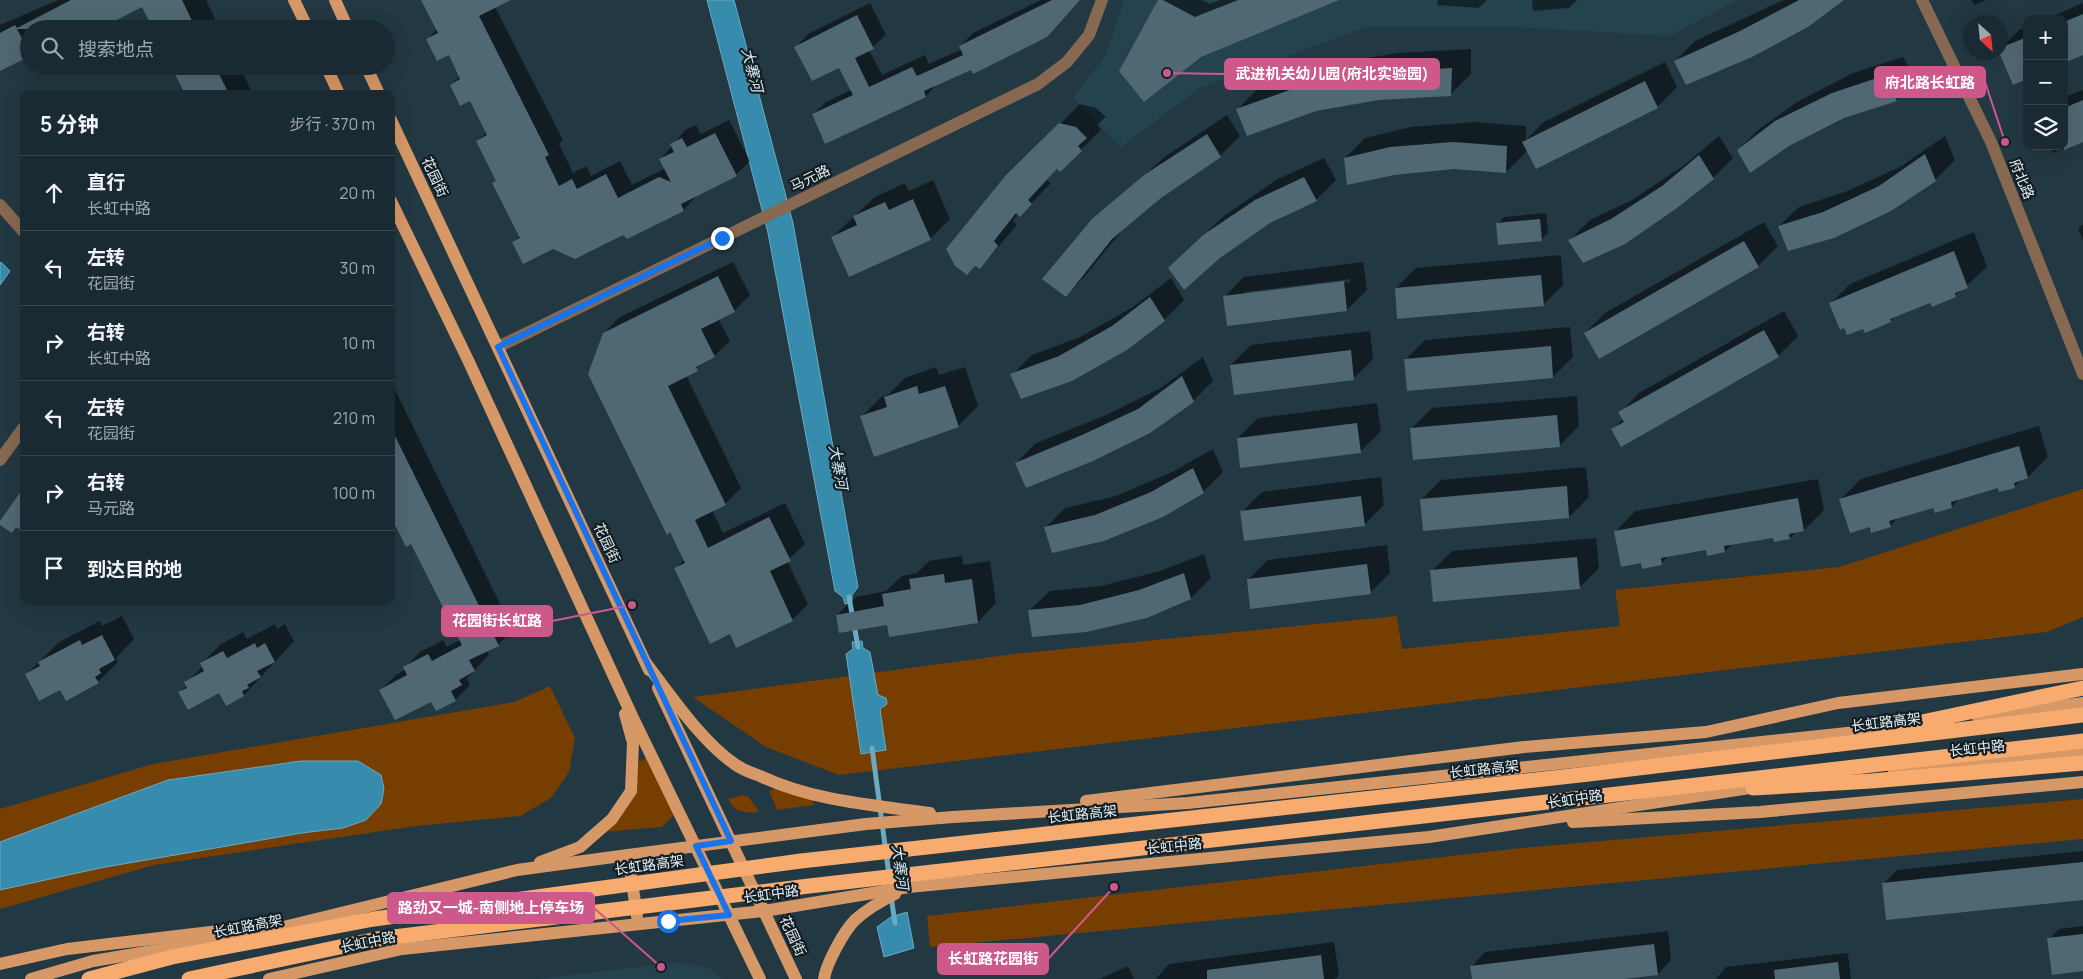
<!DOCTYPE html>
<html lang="zh">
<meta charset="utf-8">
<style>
:root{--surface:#1a2a32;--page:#23323a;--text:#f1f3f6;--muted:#9fa7ac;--line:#38464d}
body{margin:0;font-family:Manrope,"Noto Sans SC",sans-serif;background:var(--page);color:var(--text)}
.controls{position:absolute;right:15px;top:15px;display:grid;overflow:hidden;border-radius:10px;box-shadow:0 5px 20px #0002}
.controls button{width:45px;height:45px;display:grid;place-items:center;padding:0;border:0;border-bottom:1px solid var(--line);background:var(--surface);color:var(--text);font:25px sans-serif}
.compass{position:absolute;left:1963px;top:15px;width:45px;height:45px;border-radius:50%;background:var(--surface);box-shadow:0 5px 20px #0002;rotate:153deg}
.stop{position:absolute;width:15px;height:15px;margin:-11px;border:4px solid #1a73e8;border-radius:50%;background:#fff}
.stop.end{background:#1a73e8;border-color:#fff;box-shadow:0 1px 5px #0008}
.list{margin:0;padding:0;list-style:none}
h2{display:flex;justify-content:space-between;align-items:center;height:65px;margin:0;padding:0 20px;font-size:21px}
h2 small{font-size:16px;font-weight:400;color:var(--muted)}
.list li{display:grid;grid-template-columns:32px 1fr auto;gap:15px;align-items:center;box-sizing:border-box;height:75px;padding:0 20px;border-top:1px solid var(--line)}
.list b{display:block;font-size:19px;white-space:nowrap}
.list p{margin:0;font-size:16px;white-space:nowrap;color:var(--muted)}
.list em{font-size:16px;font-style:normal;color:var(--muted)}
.icon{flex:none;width:28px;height:28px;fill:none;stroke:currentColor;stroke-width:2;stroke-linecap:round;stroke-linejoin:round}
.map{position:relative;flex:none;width:2083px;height:979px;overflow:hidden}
.search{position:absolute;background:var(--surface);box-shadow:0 5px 20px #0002;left:20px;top:20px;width:375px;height:55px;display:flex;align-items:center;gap:12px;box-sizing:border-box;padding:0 18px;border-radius:28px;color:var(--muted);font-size:19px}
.panel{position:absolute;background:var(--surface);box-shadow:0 5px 20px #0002;left:20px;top:90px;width:375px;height:515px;border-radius:10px}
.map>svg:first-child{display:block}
.built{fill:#24434f}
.green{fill:#763e01}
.water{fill:#378bad;stroke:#6baac3}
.shadow{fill:#0007;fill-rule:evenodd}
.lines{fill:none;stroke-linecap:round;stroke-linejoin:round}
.stream{stroke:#6baac3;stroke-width:5}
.building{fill:#506873}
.minor{stroke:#876850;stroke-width:12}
.major{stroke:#d79867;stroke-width:12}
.highway-bridge{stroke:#f7ab6f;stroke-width:15}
.route{stroke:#1a73e8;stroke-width:6}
.labels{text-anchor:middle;stroke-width:4.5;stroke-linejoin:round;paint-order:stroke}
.street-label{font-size:14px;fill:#e3f1f7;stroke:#141e22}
.water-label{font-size:15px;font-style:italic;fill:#d0e8f3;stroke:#141e22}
.leader{fill:none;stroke:#cc598a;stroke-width:2}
.callout-dot{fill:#cc598a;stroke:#141e22;stroke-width:2}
.callout{fill:#cc598a;stroke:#cc598a;stroke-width:2}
.callout-label{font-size:15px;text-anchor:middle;font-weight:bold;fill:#fff}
</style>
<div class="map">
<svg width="2083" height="979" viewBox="0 0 2083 979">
<rect width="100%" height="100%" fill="#223842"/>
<g class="built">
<path d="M1124 0H1737L1670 36 1514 27H1366L1198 89 1121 147 1073 98 1105 56Z"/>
<path d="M679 962 708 968 723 979H536Z"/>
</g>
<g class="green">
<path d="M2083 489V617L2047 632 839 775 766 747 693 697 1014 654 1397 616 1402 649 1620 626 1615 590 1839 567Z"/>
<path d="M550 686 575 738 569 772 551 798 520 816 416 826 154 865 0 909V809L153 764 514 702Z"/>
<path d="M648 758 674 815 662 827 601 832 635 779 639 761Z"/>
<path d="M774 789 813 800 814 805 777 810 769 791Z"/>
<path d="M743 795 749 797 758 810 756 813C741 812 735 812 728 799Z"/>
<path d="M2083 799V839L930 947 927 916 1521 848Z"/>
</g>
<g class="water">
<path d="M707 0H734L793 223 858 587 852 595V602L845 604 843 597 835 591 768 233Z"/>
<path d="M1 262 10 271 0 285V264Z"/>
<path d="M862 641 863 648 870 652 878 695 886 698 887 704 880 709 886 750 861 754 846 654 853 649 852 642Z"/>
<path d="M301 761H358L381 775 384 789 381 804 366 820 343 828 302 833 100 868 0 890V842L168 780Z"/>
<path d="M907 912 914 948 884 957 877 927 891 917Z"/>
</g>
<g class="shadow">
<path d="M58 0H206L220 29H154L142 5 29 29V53L0 69V25Z"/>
<path d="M423 0H508L495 7 563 140 559 144 573 173 586 166 591 176 620 161 632 185 666 168 661 159 685 130 696 125 701 134 729 120 750 161 736 175 697 195 684 210 628 237 623 233 514 242 520 236 494 183 497 180 477 141 487 132 471 99 451 85 460 76 449 53 428 39 437 29Z"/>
<path d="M1041 0H1080L972 68 937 84 926 96 826 142 813 114 826 102 851 90 839 66 796 47 808 34 870 3 886 35 869 50 882 75 925 55 929 64 962 49 960 46 973 33Z"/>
<path d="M1159 0H1202L1210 4 1220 0H1336L1201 56Z"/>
<path d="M1438 0H1487L1479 8 1437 5Z"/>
<path d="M1532 0H1577L1569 8 1533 11Z"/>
<path d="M1784 0H1842L1675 61 1695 41Z"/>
<path d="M1971 0H1986L1974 5Z"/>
<path d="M2083 3V54L2064 62V19H2046Z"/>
<path d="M2027 27V78L2000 49 2019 30Z"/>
<path d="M1471 49V74L1451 94 1238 109 1257 89 1331 64 1397 53Z"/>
<path d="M1903 57 1916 80 1896 100 1738 150 1758 130 1797 102 1853 73Z"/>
<path d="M1665 62 1677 87 1657 107 1526 146V152L1506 172 1345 158 1365 138 1411 127 1474 122 1526 126V140L1544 122Z"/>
<path d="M173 66H239L253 94H187Z"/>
<path d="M2083 90V140L2053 153 2050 146H2064V97Z"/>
<path d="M1080 104 1096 108 1106 117 1097 125 1101 130 1060 170 1058 168 1047 180 1051 183 1020 215 1018 214 1013 221 1017 225 980 268 992 193Z"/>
<path d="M1227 115 1240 136 1220 156 1160 197 1124 228 1086 275 1066 295 1093 220 1166 156Z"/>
<path d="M1719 136 1733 158 1713 178 1570 240 1590 220 1632 200 1683 166Z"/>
<path d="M1945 136 1955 160 1935 180 1779 226 1799 207 1845 192 1900 167Z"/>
<path d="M1324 158 1336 180 1316 200 1269 222 1189 248 1224 216 1276 180Z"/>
<path d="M933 180 950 219 930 239 832 237 875 197 905 183 909 191Z"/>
<path d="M1546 213 1548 233 1541 240 1497 224 1504 217Z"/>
<path d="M1764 222 1778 246 1758 266 1585 333 1605 313Z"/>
<path d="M2083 224V240L2078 229Z"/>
<path d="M1974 232 1987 267 1955 296 1931 301 1896 315 1890 321 1863 327 1830 304 1850 284Z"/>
<path d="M1561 255 1563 285 1543 305 1396 288 1416 268Z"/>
<path d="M733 262 750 295 734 311 718 318 730 341 714 356 686 375 741 488 725 504 712 510 723 533 785 503 805 544 787 561 808 604 792 620 737 646 730 632 676 568 685 559 604 333 620 317Z"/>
<path d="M1363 262 1367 290 1347 310 1224 297 1244 277ZM1350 279V282L1245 295V292Z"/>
<path d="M1171 278 1184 300 1164 320 1012 375 1032 355 1080 337 1133 307Z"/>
<path d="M1784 311 1798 336 1778 356 1613 429 1623 419 1620 413 1639 393Z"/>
<path d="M1570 327 1573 357 1553 377 1405 360 1425 340Z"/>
<path d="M1370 331 1373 359 1353 379 1231 365 1251 345Z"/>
<path d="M1203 357 1213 381 1193 401 1016 463 1036 443 1104 416 1159 389Z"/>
<path d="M936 367 939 375 965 367 978 406 958 426 861 417 881 397 889 394 905 378Z"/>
<path d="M391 382 513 630 498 645 487 650 489 655 467 678 470 685 455 700H431L381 690 396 675 406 669 405 668 420 652 443 640 447 647 460 640 412 542 391 514Z"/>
<path d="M1577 396 1579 426 1559 446 1412 428 1432 408Z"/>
<path d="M1377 403 1381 431 1361 451 1238 438 1258 418Z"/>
<path d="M2039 426 2048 457 2028 477 2022 479 2015 486H1999L1961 497 1952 507 1934 506 1900 516 1890 526H1871L1841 499 1861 479Z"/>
<path d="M1213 449 1223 472 1203 492 1045 528 1065 508 1116 496 1172 472Z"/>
<path d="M1586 467 1589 497 1569 517 1421 500 1441 480Z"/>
<path d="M1381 477 1384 505 1364 525 1242 512 1262 492Z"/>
<path d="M1818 479 1824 510 1804 530 1796 532 1790 538 1774 536 1732 544 1725 551 1707 549 1670 555 1661 564 1616 531 1635 511Z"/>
<path d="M1596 538 1599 568 1579 588 1432 571 1452 551Z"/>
<path d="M1387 545 1390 573 1370 593 1248 580 1268 560Z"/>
<path d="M1204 554 1211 578 1191 598 1030 610 1050 591 1101 586 1160 571Z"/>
<path d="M962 556 963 565 990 561 996 603 978 622 888 623 837 615 856 597 886 591 902 576 917 573 929 561Z"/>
<path d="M122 616 134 639 116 658 118 662 98 682 61 689 27 674 59 642 100 621 102 626Z"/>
<path d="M275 624 277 629 285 624 294 641 244 695 226 704 220 692H180L187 685 186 683 203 666 201 664 221 644 243 632 247 639Z"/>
<path d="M2083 851V899L1884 883 1897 870Z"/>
<path d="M2083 926V970L2049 939 2059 929Z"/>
<path d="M1668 931 1671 960 1658 974 1613 979H1473L1472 966 1485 952Z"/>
<path d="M1334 942 1339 975 1335 979H1156L1169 964Z"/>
<path d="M1848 953 1851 979H1716L1726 967Z"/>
<path d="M1128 966 1134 979H1100Z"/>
</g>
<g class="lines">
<g class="stream">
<path d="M849 597 858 647"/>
<path d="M872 748 889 875"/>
<path d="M891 896 895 923"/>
</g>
</g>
<g class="building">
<path d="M71 0H182L196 29H153L142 7 99 29H17L26 46 21 49 26 58 0 71V33L15 25 17 28Z"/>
<path d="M421 0H511L479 16 549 155 545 157 559 186 572 179 577 189 606 174 618 198 659 177 671 182 659 159 674 152 670 144 682 138 687 147 715 133 737 176 681 204 684 211 627 239 623 235 575 259 553 249 523 264 512 242 520 238 492 183 496 181 476 141 487 135 470 101 460 106 450 85 460 79 449 55 437 61 426 39 438 33Z"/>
<path d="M1052 0H1080L1047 37 973 74 971 70 924 91 926 97 825 144 812 114 853 95 839 68 812 81 794 47 857 15 874 49 855 58 869 87 912 67 917 76 963 55 959 46Z"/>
<path d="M1158 0H1163L1195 17 1238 0H1339L1201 57 1144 102 1119 71Z"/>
<path d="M1799 0H1844L1808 27 1752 57 1686 85 1674 61 1740 31Z"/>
<path d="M2083 14V55L2064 63V22Z"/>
<path d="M2027 37V79L2013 85 1999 52 2000 48Z"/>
<path d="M171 66H215L229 94H185Z"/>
<path d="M1452 68 1451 96 1379 100 1316 111 1247 136 1236 109 1310 83 1376 72Z"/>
<path d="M1883 76 1897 101 1844 118 1789 146 1750 173 1737 150 1775 121 1832 93Z"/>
<path d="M1645 81 1658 108 1536 169 1522 142Z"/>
<path d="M2083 100V142L2064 150V108Z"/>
<path d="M1059 123 1076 127 1087 138 1078 146 1082 151 1060 172 1057 169 1028 200 1032 204 1020 217 1016 213 994 241 998 246 980 269 975 266 967 275 955 266 946 249 1006 175Z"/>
<path d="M1207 134 1221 157 1161 198 1112 239 1066 297 1042 279 1092 219 1144 175Z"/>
<path d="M1453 142 1507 146 1506 173 1454 169 1394 175 1347 185 1344 158 1390 147Z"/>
<path d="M1925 154 1936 181 1891 211 1834 238 1788 251 1778 226 1823 212 1879 186Z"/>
<path d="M1699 155 1714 179 1677 208 1625 244 1583 263 1568 240 1611 219 1662 186Z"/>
<path d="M1304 177 1317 201 1270 223 1220 258 1184 290 1168 268 1203 235 1255 200Z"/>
<path d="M913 199 931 240 849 277 831 237 857 225 853 216 885 202 889 210Z"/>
<path d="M1540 219 1542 241 1498 245 1496 223Z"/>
<path d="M1744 241 1759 267 1599 359 1584 333Z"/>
<path d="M1954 251 1968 288 1955 293 1956 297 1932 307 1930 303 1890 319 1891 322 1865 333 1863 329 1847 335 1844 328 1840 330 1829 303Z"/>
<path d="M1541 275 1544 306 1397 319 1395 288Z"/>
<path d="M718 276 735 312 701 329 715 357 696 367 698 371 668 386 726 505 695 520 708 548 769 517 791 561 770 571 793 621 736 648 730 634 710 644 674 568 685 563 670 532 667 535 588 374 603 333Z"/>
<path d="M1344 281 1347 311 1227 326 1223 296Z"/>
<path d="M1150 297 1165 321 1127 350 1072 381 1021 399 1010 374 1059 356 1112 326Z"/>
<path d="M1764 330 1779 357 1621 447 1611 429 1624 422 1618 412Z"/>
<path d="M1551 346 1553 378 1407 391 1404 359Z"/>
<path d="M1351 350 1354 380 1234 395 1230 365Z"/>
<path d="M1182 376 1194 402 1150 433 1093 461 1026 488 1015 463 1082 435 1138 409Z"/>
<path d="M917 386 919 394 945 386 959 427 874 457 860 416 887 407 884 397Z"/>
<path d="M1557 415 1560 447 1413 460 1410 428Z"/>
<path d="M1357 423 1361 453 1240 468 1237 438Z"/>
<path d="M391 428 499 646 469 660 475 671 459 680 462 685 451 691 456 701 436 711 431 702 395 720 379 690 407 675 403 667 428 654 432 661 462 645 411 544 406 547 391 517Z"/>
<path d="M2019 446 2028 478 2014 483 2015 488 1999 492 1998 488 1951 502 1952 508 1935 513 1933 508 1889 521 1891 527 1871 533 1870 527 1850 533 1839 499Z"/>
<path d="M1193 468 1204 493 1163 517 1104 541 1052 553 1044 527 1095 515 1151 492Z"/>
<path d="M1567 486 1569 518 1423 531 1420 499Z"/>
<path d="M24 487V532L16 527 12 533 0 525V521Z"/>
<path d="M1361 496 1365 526 1244 541 1240 511Z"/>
<path d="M1798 498 1804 531 1789 534 1790 539 1774 542 1773 538 1724 546 1725 552 1707 556 1706 550 1661 558 1662 565 1642 569 1641 563 1621 567 1614 531Z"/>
<path d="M1577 557 1580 589 1433 602 1430 570Z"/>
<path d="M1367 564 1371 594 1250 609 1247 579Z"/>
<path d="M1184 573 1191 599 1147 618 1086 632 1032 637 1028 610 1080 605 1139 590Z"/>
<path d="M944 574 945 583 972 579 978 623 889 637 887 625 839 633 836 615 884 606 882 594 911 589 909 579Z"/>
<path d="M102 635 115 660 99 669 101 673 95 677 99 683 66 701 60 690 39 701 25 674 40 666 38 662 80 640 82 645Z"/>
<path d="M255 643 257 648 265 643 275 662 257 671 261 677 247 685 249 688 242 691 244 696 226 706 219 693 188 710 178 692 187 688 184 682 204 671 200 663 223 651 227 658Z"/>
<path d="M2083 862V900L1886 920 1882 883Z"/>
<path d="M2083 934V971L2052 975 2047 938Z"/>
<path d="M1654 944 1658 975 1624 979H1472L1470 966Z"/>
<path d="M1321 955 1324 979H1207V970Z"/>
<path d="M1838 962 1840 979H1775L1774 970Z"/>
</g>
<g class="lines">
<g class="minor">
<path d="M1922 0 1991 142 2083 374"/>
<path d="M0 205 24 232"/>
<path d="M498 347 1038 84 1067 62 1089 35 1102 0"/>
<path d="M0 460 24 427"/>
</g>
<g class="major">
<path d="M294 0 308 29"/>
<path d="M335 0 348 29"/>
<path d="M326 66 339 94"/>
<path d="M366 66 379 94"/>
<path d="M391 120 649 670"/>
<path d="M391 201 468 360 633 718 760 979"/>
<path d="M646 663C670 695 702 742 736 765 743 770 752 773 760 776 813 801 872 805 930 813"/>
<path d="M658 688 796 979"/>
<path d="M1978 717 2083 703"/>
<path d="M1894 772 2083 752"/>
<path d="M1086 801 1524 747 1706 732 1838 703 2083 674"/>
<path d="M1573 822 1760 812 2083 782"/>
<path d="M628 855 637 916"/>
<path d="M540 862 580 847 612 819 631 791 633 743 625 714"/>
<path d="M0 964 67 949 219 931"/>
<path d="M31 979 93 961 259 933 517 870 628 855 866 824 953 817 1188 803 1894 728"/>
<path d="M269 979 402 949 764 911 909 887 1429 837 1763 786"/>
<path d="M824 979C826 964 844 931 855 920 867 909 881 901 895 894"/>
</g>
<g class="highway-bridge">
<path d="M1884 730 2083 688"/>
<path d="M1753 788 1871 781 2083 763"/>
<path d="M89 979 172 957 374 919 801 861 1580 775 2083 715"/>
<path d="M189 979 377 939 809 886 2083 741"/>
</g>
</g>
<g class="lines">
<path class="route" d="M668 921 729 915 696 846 731 841 498 347 722 238"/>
</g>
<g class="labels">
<g class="street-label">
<text transform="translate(435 177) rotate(65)" y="5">花园街</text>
<text transform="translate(810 178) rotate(-26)" y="5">马元路</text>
<text transform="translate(2022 179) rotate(68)" y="5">府北路</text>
<text transform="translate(607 543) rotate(65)" y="5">花园街</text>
<text transform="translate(1886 722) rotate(-7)" y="5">长虹路高架</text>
<text transform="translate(1977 748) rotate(-6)" y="5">长虹中路</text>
<text transform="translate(1484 769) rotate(-6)" y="5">长虹路高架</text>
<text transform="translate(1575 799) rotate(-9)" y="5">长虹中路</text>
<text transform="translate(1082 814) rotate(-6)" y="5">长虹路高架</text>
<text transform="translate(1174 846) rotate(-6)" y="5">长虹中路</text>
<text transform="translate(649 865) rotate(-8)" y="5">长虹路高架</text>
<text transform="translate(771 894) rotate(-8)" y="5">长虹中路</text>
<text transform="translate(248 926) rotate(-11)" y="5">长虹路高架</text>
<text transform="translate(793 936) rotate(65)" y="5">花园街</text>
<text transform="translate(368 942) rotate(-12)" y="5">长虹中路</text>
</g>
<g class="water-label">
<text transform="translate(752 70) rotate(76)" y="5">大寨河</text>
<text transform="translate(838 467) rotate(80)" y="5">大寨河</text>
<text transform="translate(900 867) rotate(83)" y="5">大寨河</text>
</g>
</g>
<path class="leader" d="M1167 73L1225 74M2005 142L1985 82M632 605L552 621M661 967L594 908M1114 887L1048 959"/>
<g class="callout-dot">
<circle cx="1167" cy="73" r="5"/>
<circle cx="2005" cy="142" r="5"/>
<circle cx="632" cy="605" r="5"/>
<circle cx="661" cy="967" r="5"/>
<circle cx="1114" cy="887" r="5"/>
</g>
<g class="callout">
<rect x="1225" y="59" width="214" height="30" rx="5"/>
<rect x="1875" y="67" width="110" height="30" rx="5"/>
<rect x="442" y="606" width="110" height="30" rx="5"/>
<rect x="388" y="893" width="206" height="30" rx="5"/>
<rect x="938" y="944" width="110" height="30" rx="5"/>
</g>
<g class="callout-label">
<text x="1332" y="79">武进机关幼儿园(府北实验园)</text>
<text x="1930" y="88">府北路长虹路</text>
<text x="497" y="626">花园街长虹路</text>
<text x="491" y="913">路劲又一城-南侧地上停车场</text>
<text x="993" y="964">长虹路花园街</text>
</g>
</svg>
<div class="controls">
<button>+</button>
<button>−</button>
<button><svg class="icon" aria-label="layers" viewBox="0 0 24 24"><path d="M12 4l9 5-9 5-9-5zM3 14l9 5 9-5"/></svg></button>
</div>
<svg class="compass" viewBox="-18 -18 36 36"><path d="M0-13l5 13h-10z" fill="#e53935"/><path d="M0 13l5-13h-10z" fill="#9fa7ac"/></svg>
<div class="stop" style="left:668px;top:921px"></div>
<div class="stop end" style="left:722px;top:238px"></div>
<div class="search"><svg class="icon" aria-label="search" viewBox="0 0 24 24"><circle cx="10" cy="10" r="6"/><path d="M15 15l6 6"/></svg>搜索地点</div>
<section class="panel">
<h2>5 分钟<small>步行 · 370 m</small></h2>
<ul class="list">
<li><svg class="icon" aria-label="ahead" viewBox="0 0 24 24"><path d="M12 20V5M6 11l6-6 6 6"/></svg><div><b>直行</b><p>长虹中路</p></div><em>20 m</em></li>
<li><svg class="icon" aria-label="left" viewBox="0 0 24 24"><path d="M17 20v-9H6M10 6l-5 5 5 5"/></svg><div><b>左转</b><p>花园街</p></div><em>30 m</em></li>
<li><svg class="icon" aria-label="right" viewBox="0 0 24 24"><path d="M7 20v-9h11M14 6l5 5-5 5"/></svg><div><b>右转</b><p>长虹中路</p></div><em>10 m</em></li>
<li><svg class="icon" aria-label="left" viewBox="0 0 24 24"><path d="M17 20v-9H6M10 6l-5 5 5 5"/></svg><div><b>左转</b><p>花园街</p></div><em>210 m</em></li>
<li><svg class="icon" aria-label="right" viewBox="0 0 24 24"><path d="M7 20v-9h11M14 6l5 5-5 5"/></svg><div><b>右转</b><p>马元路</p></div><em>100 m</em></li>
<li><svg class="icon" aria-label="arrive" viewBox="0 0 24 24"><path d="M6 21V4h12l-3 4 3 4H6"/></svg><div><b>到达目的地</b></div></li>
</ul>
</section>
</div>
